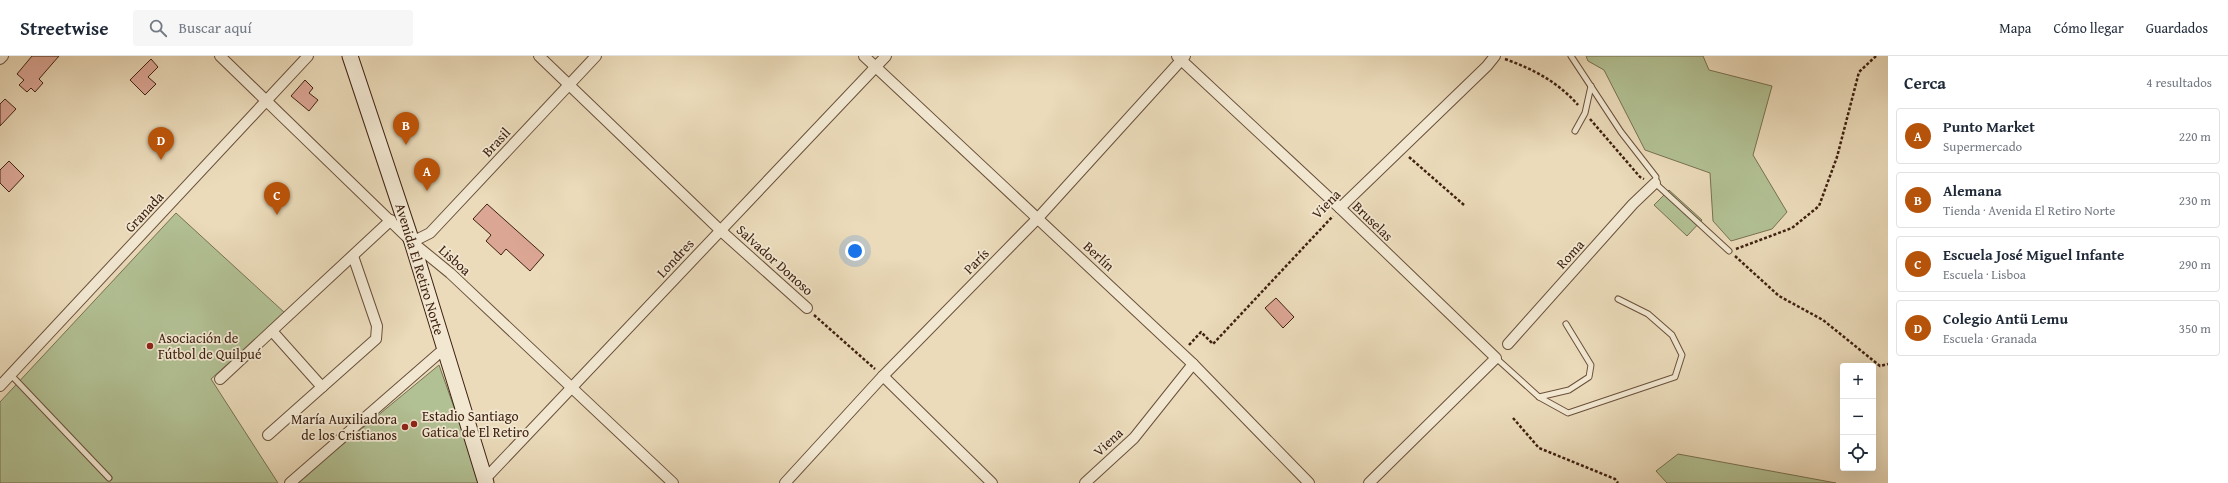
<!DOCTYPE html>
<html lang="es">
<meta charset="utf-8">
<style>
:root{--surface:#fff;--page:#f6f6f7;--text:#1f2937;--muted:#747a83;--line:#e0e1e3;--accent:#b45309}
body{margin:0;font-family:"Gentium Book Plus",serif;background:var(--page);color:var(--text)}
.controls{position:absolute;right:12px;bottom:12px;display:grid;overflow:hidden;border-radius:4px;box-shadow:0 4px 16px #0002}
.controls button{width:36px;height:36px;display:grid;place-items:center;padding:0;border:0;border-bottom:1px solid var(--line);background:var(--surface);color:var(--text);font:20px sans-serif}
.you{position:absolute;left:855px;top:195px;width:14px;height:14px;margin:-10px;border:3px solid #fff;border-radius:50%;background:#1a73e8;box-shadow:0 0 0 6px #1a73e833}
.badge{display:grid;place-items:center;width:26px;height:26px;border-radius:50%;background:var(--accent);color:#fff;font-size:13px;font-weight:700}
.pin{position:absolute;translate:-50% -33px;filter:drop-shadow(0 1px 2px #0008)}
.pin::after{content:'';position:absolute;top:21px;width:14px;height:12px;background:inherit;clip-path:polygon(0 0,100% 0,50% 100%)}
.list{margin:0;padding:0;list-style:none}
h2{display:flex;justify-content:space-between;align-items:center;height:52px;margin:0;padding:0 16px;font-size:17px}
h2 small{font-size:13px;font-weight:400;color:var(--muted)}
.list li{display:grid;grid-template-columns:26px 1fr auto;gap:12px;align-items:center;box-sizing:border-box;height:56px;margin:0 8px 8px;padding:0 8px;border:1px solid var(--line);border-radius:4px}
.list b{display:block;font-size:15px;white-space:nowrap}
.list p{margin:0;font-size:13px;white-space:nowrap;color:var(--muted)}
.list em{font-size:13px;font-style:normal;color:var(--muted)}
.icon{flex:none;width:22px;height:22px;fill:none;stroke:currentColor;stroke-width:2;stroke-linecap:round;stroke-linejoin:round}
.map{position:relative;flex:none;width:1888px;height:427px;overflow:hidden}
header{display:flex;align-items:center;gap:24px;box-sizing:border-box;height:56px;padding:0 20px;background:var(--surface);border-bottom:1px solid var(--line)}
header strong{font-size:19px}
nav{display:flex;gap:22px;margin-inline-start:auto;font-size:14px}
.search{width:280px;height:36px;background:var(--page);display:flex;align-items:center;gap:10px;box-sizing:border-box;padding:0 14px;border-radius:4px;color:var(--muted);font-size:15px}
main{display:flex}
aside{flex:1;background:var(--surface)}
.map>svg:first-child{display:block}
.green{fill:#b2c194;stroke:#787152}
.building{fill:#dca695;stroke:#3f2111}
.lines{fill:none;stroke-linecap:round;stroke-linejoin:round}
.lane-casing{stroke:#6a503b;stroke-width:7}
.street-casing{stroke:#6a503b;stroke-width:12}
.secondary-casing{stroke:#3f2111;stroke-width:17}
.path{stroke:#3f2111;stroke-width:2.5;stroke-dasharray:3 2;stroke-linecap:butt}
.lane{stroke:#f2e8d2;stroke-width:5}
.street{stroke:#f2e8d2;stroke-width:10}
.secondary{stroke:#f2e8d2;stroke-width:15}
.poi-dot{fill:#8f2418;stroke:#f2e8d2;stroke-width:1.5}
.labels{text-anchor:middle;stroke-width:3.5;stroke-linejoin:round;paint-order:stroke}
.street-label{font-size:14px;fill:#3f2111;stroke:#f2e8d2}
.poi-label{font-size:14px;fill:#3f2111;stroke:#f2e8d2;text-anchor:start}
</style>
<header>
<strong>Streetwise</strong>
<div class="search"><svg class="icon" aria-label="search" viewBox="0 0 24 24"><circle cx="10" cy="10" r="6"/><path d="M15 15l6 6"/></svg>Buscar aquí</div>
<nav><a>Mapa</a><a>Cómo llegar</a><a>Guardados</a></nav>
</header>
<main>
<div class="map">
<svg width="1888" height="427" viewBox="0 0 1888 427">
<rect width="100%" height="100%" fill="#ebdbba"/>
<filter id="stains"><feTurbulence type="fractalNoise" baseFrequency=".005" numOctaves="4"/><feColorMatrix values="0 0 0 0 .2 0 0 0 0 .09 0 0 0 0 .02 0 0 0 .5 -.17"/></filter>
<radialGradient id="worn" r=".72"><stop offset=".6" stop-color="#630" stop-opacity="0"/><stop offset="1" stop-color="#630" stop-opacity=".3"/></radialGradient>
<g class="green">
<path d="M1586 0H1703L1709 14 1772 30 1753 99 1787 156 1772 173 1731 185 1713 165 1710 117 1645 94 1604 14 1588 5Z"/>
<path d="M1669 134 1702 164 1687 180 1654 149Z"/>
<path d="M176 157 285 257 211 323 278 427H0V346Z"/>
<path d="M439 309 481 427H296Z"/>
<path d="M1678 398 1836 427H1667L1656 415Z"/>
</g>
<g class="building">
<path d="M32 0H59L39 23 43 27 35 36 31 32 27 36 19 29 24 24 17 18Z"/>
<path d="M151 3 158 11 148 21 156 28 145 39 130 24Z"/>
<path d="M305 24 313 32 309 37 318 44 309 55 291 40Z"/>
<path d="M5 43 16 53 0 70V48Z"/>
<path d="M9 105 24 120 9 136 0 127V114Z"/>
<path d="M487 148 544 199 530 215 506 193 501 199 486 185 491 179 473 163Z"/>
<path d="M1276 242 1294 261 1283 272 1265 252Z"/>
</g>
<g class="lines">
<g class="lane-casing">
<g id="lane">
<path d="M1571 0 1621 76 1656 121 1655 127 1729 195"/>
<path d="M1575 75 1585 57 1591 30"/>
<path d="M1496 302 1539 341 1568 357 1675 321 1682 299 1672 279 1648 258 1618 243"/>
<path d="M11 319 109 422"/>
<path d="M1539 341 1569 334 1589 321 1591 309 1566 268"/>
</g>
</g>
<g class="street-casing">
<g id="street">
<path d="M220 0 412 186 450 217 673 427"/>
<path d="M539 0 720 174 807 252"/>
<path d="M864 0 1193 308 1309 427"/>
<path d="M1177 0 1340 152 1496 302 1369 427"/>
<path d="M0 3 3 0"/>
<path d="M1340 152 1487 10 1495 0"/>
<path d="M412 186 430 177 596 0"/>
<path d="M272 275 322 331"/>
<path d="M1508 288 1633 148 1655 127"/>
<path d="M883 320 992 427"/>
<path d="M220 323 391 164"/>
<path d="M0 330 308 0"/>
<path d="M268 379 376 283 377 270 353 200"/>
<path d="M485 423 886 0"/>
<path d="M290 427 445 292"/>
<path d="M785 427 883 320 1038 162 1185 0"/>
<path d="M1085 427 1134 382 1193 308"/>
</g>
</g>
<g class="secondary-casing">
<path id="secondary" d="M350 0 412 186 486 427"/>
</g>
<g class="path">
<path d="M1505 3C1533 13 1558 26 1578 49"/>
<path d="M1590 63 1640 121 1644 123"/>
<path d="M1409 101 1464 149"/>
<path d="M1736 193 1792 172 1819 150 1837 101 1859 16 1876 0"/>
<path d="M1735 200 1779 240 1823 264 1880 310 1888 308"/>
<path d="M814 259 875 313"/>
<path d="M1189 289 1201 276 1213 288 1333 160"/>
<path d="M1513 362 1539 392 1615 423 1618 427"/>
</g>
<use href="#lane" class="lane"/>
<use href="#street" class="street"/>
<use href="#secondary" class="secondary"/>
</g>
<g class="poi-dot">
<circle cx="150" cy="290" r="4"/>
<circle cx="414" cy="368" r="4"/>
<circle cx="405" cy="371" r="4"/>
</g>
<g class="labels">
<g class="street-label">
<text transform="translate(496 86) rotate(-47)" y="5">Brasil</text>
<text transform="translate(1326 148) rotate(-46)" y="5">Viena</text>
<text transform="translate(144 156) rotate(-47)" y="5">Granada</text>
<text transform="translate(1373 165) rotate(44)" y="5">Bruselas</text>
<text transform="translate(1570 198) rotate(-48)" y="5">Roma</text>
<text transform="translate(1099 200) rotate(43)" y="5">Berlín</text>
<text transform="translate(675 202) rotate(-47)" y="5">Londres</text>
<text transform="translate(455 204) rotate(42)" y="5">Lisboa</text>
<text transform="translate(775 204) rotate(42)" y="5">Salvador Donoso</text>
<text transform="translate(976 205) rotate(-46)" y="5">París</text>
<text transform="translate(420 213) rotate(73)" y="5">Avenida El Retiro Norte</text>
<text transform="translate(1108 386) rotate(-43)" y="5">Viena</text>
</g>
<g class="poi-label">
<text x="158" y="287">Asociación de<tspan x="158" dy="16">Fútbol de Quilpué</tspan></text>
<text x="422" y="365">Estadio Santiago<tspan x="422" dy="16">Gatica de El Retiro</tspan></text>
<text x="397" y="368" text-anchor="end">María Auxiliadora<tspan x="397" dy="16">de los Cristianos</tspan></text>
</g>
</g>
<rect width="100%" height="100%" filter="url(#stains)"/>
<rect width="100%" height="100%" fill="url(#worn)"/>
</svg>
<div class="controls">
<button>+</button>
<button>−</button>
<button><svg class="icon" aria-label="locate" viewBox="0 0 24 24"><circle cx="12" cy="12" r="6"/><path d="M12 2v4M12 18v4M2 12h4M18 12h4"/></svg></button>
</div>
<div class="you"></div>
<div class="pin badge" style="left:427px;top:135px">A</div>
<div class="pin badge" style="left:406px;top:89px">B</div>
<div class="pin badge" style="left:277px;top:159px">C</div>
<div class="pin badge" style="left:161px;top:104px">D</div>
</div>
<aside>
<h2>Cerca<small>4 resultados</small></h2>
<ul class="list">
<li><span class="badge">A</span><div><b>Punto Market</b><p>Supermercado</p></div><em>220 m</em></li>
<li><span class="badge">B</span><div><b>Alemana</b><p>Tienda · Avenida El Retiro Norte</p></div><em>230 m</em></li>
<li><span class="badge">C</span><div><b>Escuela José Miguel Infante</b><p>Escuela · Lisboa</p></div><em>290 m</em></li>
<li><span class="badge">D</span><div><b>Colegio Antü Lemu</b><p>Escuela · Granada</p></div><em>350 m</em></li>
</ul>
</aside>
</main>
